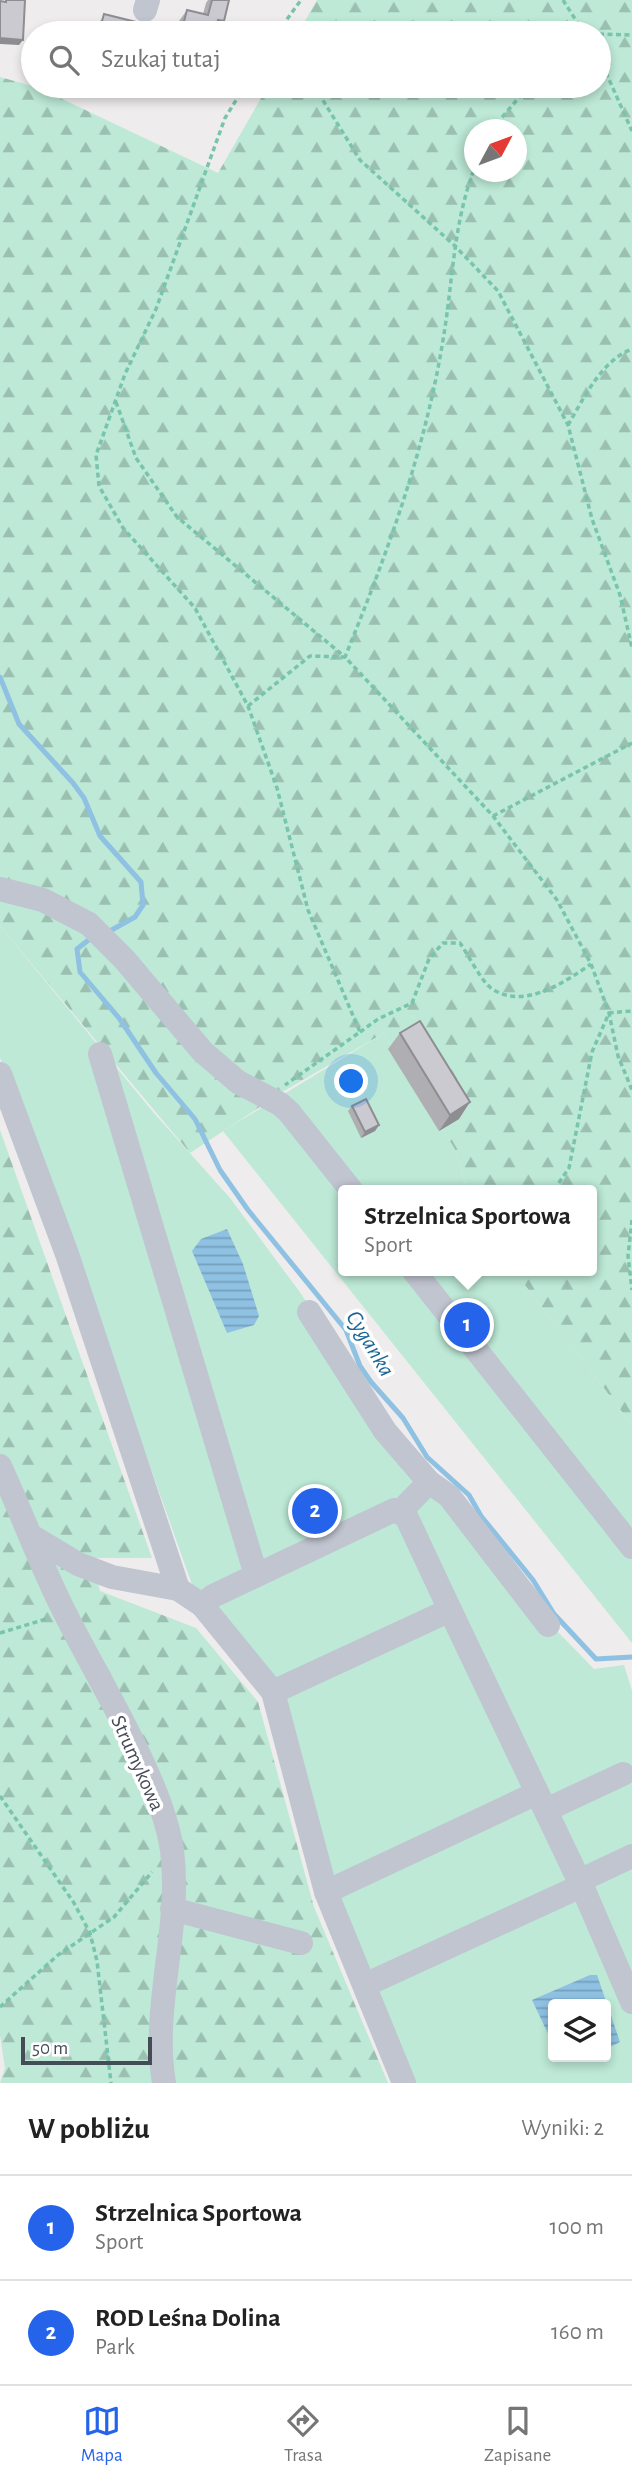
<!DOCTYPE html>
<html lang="pl">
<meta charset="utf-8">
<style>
:root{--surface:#fff;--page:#f6f6f6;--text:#222;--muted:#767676;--line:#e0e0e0;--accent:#2563eb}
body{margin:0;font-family:"Alegreya Sans",sans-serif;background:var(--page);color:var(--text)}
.controls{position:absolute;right:21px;bottom:21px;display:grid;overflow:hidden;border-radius:7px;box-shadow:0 4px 10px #0003}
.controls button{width:63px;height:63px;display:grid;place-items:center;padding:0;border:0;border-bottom:2px solid var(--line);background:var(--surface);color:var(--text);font:35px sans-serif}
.compass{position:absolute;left:464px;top:119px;width:63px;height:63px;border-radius:50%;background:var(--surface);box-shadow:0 4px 10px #0003;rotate:49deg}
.scale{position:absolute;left:21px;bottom:18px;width:131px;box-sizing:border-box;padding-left:7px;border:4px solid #464c57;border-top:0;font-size:19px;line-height:24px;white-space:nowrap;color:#464c57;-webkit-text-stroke:5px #fff;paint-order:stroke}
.you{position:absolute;left:352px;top:1082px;width:24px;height:24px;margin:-18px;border:5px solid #fff;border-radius:50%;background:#1a73e8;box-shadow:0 0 0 10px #1a73e833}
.badge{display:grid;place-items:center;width:46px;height:46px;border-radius:50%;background:var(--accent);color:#fff;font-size:23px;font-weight:700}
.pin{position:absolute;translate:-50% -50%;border:4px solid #fff;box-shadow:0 2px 7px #0006}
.popup{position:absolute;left:338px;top:1185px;width:259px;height:91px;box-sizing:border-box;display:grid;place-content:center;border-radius:7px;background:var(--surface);filter:drop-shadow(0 2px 5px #0005);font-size:23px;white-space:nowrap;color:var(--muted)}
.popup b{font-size:26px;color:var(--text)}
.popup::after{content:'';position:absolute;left:50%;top:100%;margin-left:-14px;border:14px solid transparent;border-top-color:var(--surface)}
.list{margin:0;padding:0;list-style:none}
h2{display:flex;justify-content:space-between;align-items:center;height:91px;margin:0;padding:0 28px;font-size:30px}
h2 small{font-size:23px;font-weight:400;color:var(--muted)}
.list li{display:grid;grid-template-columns:46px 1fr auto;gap:21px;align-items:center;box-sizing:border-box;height:105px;padding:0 28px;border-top:2px solid var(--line)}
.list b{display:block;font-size:26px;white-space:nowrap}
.list p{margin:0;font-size:23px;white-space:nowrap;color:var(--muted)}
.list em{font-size:23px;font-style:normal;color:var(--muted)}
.icon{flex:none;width:38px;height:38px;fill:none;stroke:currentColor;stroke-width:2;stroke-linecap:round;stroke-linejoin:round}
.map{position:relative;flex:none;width:632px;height:2083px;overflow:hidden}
.search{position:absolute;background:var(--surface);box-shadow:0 4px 10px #0003;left:21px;right:21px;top:21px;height:77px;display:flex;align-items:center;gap:18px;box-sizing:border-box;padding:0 24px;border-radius:38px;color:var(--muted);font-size:26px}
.sheet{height:301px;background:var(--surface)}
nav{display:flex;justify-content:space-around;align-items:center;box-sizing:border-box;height:98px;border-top:2px solid var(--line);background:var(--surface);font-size:19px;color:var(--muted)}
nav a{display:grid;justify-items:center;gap:4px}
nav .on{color:var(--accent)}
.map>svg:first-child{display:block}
.forest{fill:url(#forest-firs);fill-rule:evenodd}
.garden{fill:#bde9d6;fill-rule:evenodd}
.water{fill:url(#water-rules)}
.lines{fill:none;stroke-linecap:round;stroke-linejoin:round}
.stream{stroke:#8ec1e2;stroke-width:5}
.path{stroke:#78c4ac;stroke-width:3.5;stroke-dasharray:5 3.5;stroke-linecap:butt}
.minor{stroke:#c0c5d0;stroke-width:24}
.wall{fill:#aeaeb3}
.shaded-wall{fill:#8d8d92}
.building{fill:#cacad0;stroke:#8d8d92;stroke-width:2}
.labels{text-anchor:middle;stroke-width:7;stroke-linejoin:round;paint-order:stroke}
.street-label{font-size:21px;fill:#464c57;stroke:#fff}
.water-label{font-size:23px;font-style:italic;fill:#196697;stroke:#fff}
</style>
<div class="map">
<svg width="632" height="2083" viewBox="0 0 632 2083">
<defs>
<pattern id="forest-firs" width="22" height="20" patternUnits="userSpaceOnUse" patternTransform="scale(1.75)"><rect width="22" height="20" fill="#bde9d6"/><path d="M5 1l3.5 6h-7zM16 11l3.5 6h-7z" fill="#9bbfb0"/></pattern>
<pattern id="water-rules" width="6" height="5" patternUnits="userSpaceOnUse" patternTransform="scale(1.75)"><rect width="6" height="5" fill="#8ec1e2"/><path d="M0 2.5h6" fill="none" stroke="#769fba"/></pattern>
</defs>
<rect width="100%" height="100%" fill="#eeecec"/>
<g class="forest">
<path d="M317 0H632V1425L514 1271H591V1190H467L454 1148 384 1033 284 1091 190 1153 0 926V77L39 88 218 173 268 86H599V33H298ZM475 130H516V172H475Z"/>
<path d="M0 1130 152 1558H91L100 1591 196 1628 258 1702 314 1907 388 2083H0L5 2068 0 2035Z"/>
</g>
<g class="garden">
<path d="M0 926 153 1112 230 1198 299 1291 368 1394 554 1628 594 1669 624 1665 632 1691V2083H397L271 1711 195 1593 68 1235 0 1058ZM553 2004H606V2057H553Z"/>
<path d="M384 1033 454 1148 467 1190H343V1271H514L632 1425V1643L223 1131Z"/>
</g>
<g class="water">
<path d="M227 1229 243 1264 259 1316 254 1325 227 1333 192 1251 201 1239Z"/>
<path d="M590 1975H597L620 2042 606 2049V2004H553V2044L532 2000Z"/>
</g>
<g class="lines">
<g class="stream">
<path d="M0 677 19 724 73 783 84 798 100 836 141 882 143 905 135 917 108 932"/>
<path d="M91 938 77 949 80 972 119 1018 156 1073 195 1119 220 1170 248 1210 346 1330 360 1366 371 1382 403 1418 427 1457 469 1495 481 1516 533 1580 554 1614 596 1659 632 1657"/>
</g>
<g class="path">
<path d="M563 0 584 33"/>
<path d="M277 33 301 0"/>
<path d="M599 34 632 35"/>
<path d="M599 57 632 131"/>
<path d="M245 86 225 118 156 309 125 374 96 455 99 486 123 528 195 608 248 706 277 788 308 910 360 1032 285 1085"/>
<path d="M314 86 360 160 454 245 498 291 568 425 592 519 620 595 632 648"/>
<path d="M491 130 529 86"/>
<path d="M116 402 136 458 177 517 345 657C387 554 425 451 443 340 453 282 453 223 475 167"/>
<path d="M568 425C584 398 601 361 632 349"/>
<path d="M248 706 310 656 345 657 493 816 557 900 591 964 609 1013 618 1056 632 1090"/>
<path d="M493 816 632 743"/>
<path d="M360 1032 378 1019 412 1003 429 959 443 943H460C467 953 482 982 491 988 523 1011 565 982 591 964"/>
<path d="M554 1190 569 1168 592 1052 609 1013 632 1011"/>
<path d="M632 1220 628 1256 632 1290"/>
<path d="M0 1633 46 1619"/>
<path d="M0 1796 74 1903 90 1933 97 1961 111 2083"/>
<path d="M0 2007 58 1955 114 1917 152 1872"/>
</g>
<g class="minor">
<path d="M145 10 148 0"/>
<path d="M0 889 43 900 89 924 124 959 203 1052 238 1082 280 1104 289 1112 351 1190"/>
<path d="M100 1054 256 1575"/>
<path d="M0 1074 67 1254 178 1589 112 1577 78 1564 33 1537"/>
<path d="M414 1271 632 1547"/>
<path d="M309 1312 385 1431 429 1482 401 1511"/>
<path d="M0 1466C23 1516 42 1569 67 1617 99 1681 162 1781 172 1850 182 1928 151 2006 164 2083"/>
<path d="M429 1482 449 1496 548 1625"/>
<path d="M178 1589 202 1605 273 1692 450 1610 585 1893 632 2002"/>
<path d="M202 1605 213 1596 394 1510 406 1516 450 1610"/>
<path d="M273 1692 326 1892 537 1793"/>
<path d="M546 1810 623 1774"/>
<path d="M579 1881 632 1856"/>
<path d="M326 1892 404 2083"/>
<path d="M172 1909 301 1943"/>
<path d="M365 1985 581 1886"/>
</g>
</g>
<g class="wall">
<path d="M208 0H229L215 33H176L179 21 187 10 203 14 206 3Z"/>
<path d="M400 1033 459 1119 439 1131 388 1049Z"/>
<path d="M352 1106 379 1125 375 1131 361 1138 348 1111Z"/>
</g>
<g class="shaded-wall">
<path d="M218 20 224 21 216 32 211 31Z"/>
<path d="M89 28 106 33H86Z"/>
<path d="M0 38 23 40 19 45 0 44Z"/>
<path d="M470 1102 459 1119 439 1131 450 1115Z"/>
<path d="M379 1125 375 1131 361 1138 365 1132Z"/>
</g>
<g class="building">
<path d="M6 0H25L23 40 0 38V1L6 2Z"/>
<path d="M212 0H229L224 21 218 20 215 33H181L187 10 208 15Z"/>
<path d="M104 14 148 25 145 33H106L89 28 102 21Z"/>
<path d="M420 1021 470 1102 450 1115 400 1033Z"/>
<path d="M366 1099 379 1125 365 1132 352 1106Z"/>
</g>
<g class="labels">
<g class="street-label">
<text transform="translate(138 1763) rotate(66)" y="7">Strumykowa</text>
</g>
<g class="water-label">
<text transform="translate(371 1343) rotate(59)" y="8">Cyganka</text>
</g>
</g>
</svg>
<div class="controls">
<button><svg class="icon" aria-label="layers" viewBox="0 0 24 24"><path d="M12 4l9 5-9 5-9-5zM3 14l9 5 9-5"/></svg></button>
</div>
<svg class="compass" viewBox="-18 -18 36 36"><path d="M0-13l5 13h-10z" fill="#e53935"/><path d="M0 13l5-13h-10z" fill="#767676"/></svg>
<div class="scale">50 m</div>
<div class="you"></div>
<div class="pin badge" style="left:467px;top:1325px">1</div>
<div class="popup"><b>Strzelnica Sportowa</b>Sport</div>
<div class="pin badge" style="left:315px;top:1511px">2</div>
<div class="search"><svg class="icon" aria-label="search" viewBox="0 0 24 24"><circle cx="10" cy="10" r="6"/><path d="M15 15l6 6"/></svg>Szukaj tutaj</div>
</div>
<section class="sheet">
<h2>W pobliżu<small>Wyniki: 2</small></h2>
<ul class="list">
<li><span class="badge">1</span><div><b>Strzelnica Sportowa</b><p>Sport</p></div><em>100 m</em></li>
<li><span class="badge">2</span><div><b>ROD Leśna Dolina</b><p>Park</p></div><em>160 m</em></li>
</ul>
</section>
<nav>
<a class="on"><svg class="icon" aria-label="map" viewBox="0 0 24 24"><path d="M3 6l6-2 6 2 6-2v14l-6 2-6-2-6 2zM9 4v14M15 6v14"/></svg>Mapa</a>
<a><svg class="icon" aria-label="directions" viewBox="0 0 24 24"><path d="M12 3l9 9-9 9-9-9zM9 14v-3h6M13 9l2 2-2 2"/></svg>Trasa</a>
<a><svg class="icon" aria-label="saved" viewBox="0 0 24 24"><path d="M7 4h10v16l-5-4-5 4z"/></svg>Zapisane</a>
</nav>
